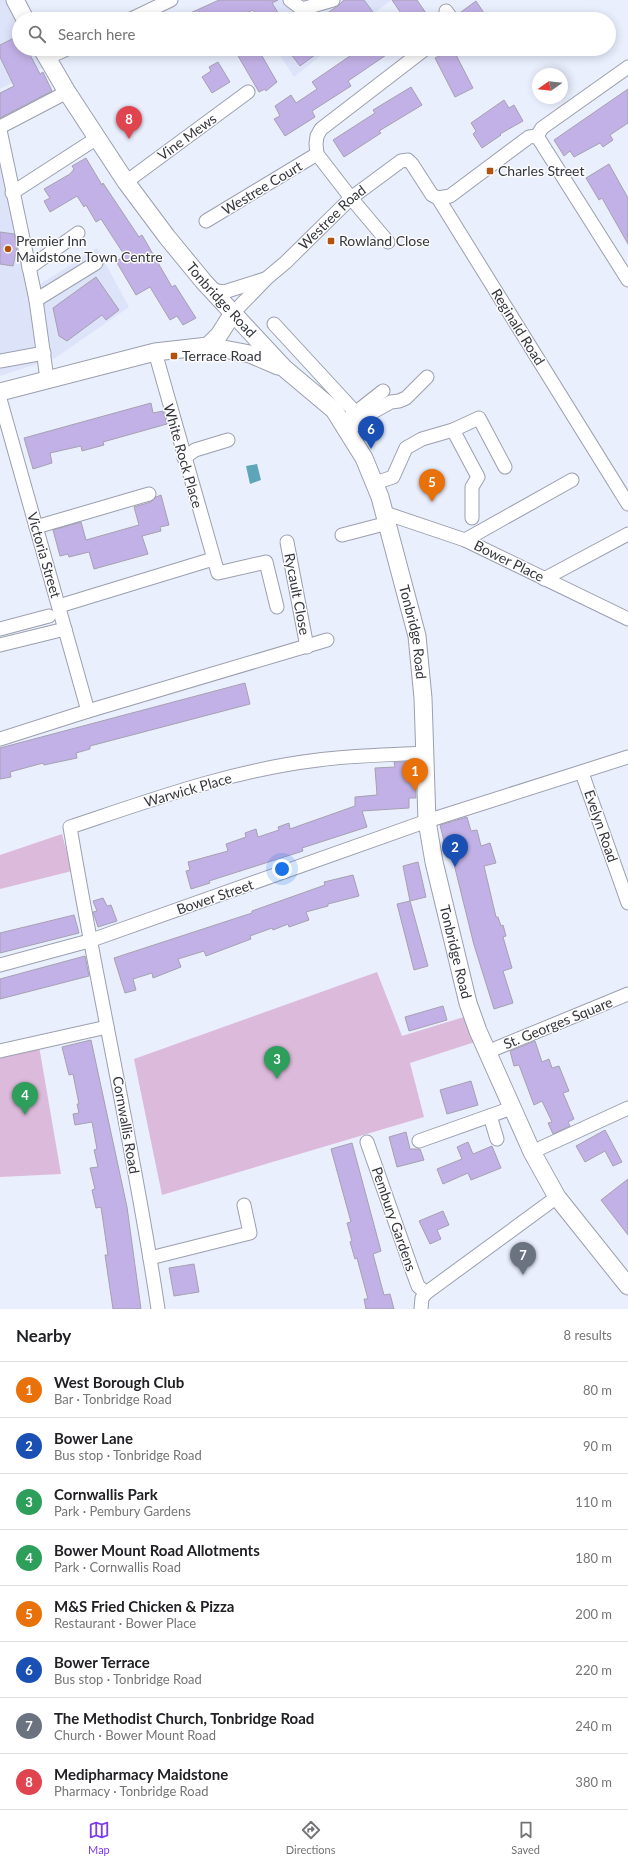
<!DOCTYPE html>
<meta charset="utf-8">
<style>
:root{--surface:#fff;--page:#f6f6f6;--text:#202124;--muted:#757577;--line:#e0e0e0;--accent:#7c3aed}
body{margin:0;font-family:Lato,sans-serif;background:var(--page);color:var(--text)}
.compass{position:absolute;left:532px;top:68px;width:36px;height:36px;border-radius:50%;background:var(--surface);box-shadow:0 2px 10px #0003;rotate:256deg}
.you{position:absolute;left:282px;top:869px;width:14px;height:14px;margin:-10px;border:3px solid #fff;border-radius:50%;background:#1a73e8;box-shadow:0 0 0 6px #1a73e833}
.badge{display:grid;place-items:center;width:26px;height:26px;border-radius:50%;background:var(--accent);color:#fff;font-size:13px;font-weight:700}
.pin{position:absolute;translate:-50% -33px;filter:drop-shadow(0 1px 2px #0008)}
.pin::after{content:'';position:absolute;top:21px;width:14px;height:12px;background:inherit;clip-path:polygon(0 0,100% 0,50% 100%)}
.list{margin:0;padding:0;list-style:none}
h2{display:flex;justify-content:space-between;align-items:center;height:52px;margin:0;padding:0 16px;font-size:17px}
h2 small{font-size:13px;font-weight:400;color:var(--muted)}
.list li{display:grid;grid-template-columns:26px 1fr auto;gap:12px;align-items:center;box-sizing:border-box;height:56px;padding:0 16px;border-top:1px solid var(--line)}
.list b{display:block;font-size:15px;white-space:nowrap}
.list p{margin:0;font-size:13px;white-space:nowrap;color:var(--muted)}
.list em{font-size:13px;font-style:normal;color:var(--muted)}
.icon{flex:none;width:22px;height:22px;fill:none;stroke:currentColor;stroke-width:2;stroke-linecap:round;stroke-linejoin:round}
.map{position:relative;flex:none;width:628px;height:1309px;overflow:hidden}
.search{position:absolute;background:var(--surface);box-shadow:0 2px 10px #0003;left:12px;right:12px;top:12px;height:44px;display:flex;align-items:center;gap:10px;box-sizing:border-box;padding:0 14px;border-radius:22px;color:var(--muted);font-size:15px}
.sheet{height:500px;background:var(--surface)}
nav{display:flex;justify-content:space-around;align-items:center;box-sizing:border-box;height:56px;border-top:1px solid var(--line);background:var(--surface);font-size:11px;color:var(--muted)}
nav a{display:grid;justify-items:center;gap:2px}
nav .on{color:var(--accent)}
.map>svg:first-child{display:block}
.built{fill:#dde3f9}
.green{fill:#dcbadb}
.water{fill:#5fa5b9}
.building{fill:#c2b1e6;stroke:#a5a1b0}
.lines{fill:none;stroke-linecap:round;stroke-linejoin:round}
.minor-casing{stroke:#9b9fae;stroke-width:15}
.major-casing{stroke:#9b9fae;stroke-width:19}
.minor{stroke:#fff;stroke-width:13}
.major{stroke:#fff;stroke-width:17}
.poi-dot{fill:#b2520c;stroke:#fcfcfc;stroke-width:1.5}
.labels{text-anchor:middle;stroke-width:3;stroke-linejoin:round;paint-order:stroke}
.street-label{font-size:14px;fill:#34363c;stroke:#fcfcfc}
.poi-label{font-size:14px;fill:#34363c;stroke:#fcfcfc;text-anchor:start}
</style>
<div class="map">
<svg width="628" height="1309" viewBox="0 0 628 1309">
<rect width="100%" height="100%" fill="#eaeffe"/>
<g class="built">
<path d="M0 0H5L19 23V49H36L46 66 0 89Z"/>
<path d="M246 0H391L367 19H258Z"/>
<path d="M276 49H329L294 77Z"/>
<path d="M0 141 39 285 97 248 129 307 55 358 0 376Z"/>
</g>
<g class="green">
<path d="M62 834 72 871 0 889V855Z"/>
<path d="M377 972 402 1036 464 1017 475 1042 410 1063 424 1117 162 1195 134 1059Z"/>
<path d="M39 1046 61 1174 0 1177V1056Z"/>
</g>
<path class="water" d="M257 464 261 480 250 484 246 466Z"/>
<g class="building">
<path d="M219 0H278L272 3 282 19H259L253 10 233 19H177Z"/>
<path d="M344 0H364L373 12 364 19H318L338 6Z"/>
<path d="M392 0H417L430 19H405Z"/>
<path d="M476 1 488 19H466L461 12Z"/>
<path d="M14 38 19 49H27L40 74 43 72 52 91 0 118V93L14 86 0 57V45Z"/>
<path d="M234 49H258L277 82 266 91 265 89 259 92Z"/>
<path d="M287 49H323L300 66Z"/>
<path d="M345 49H395L348 81 351 86 312 111 315 117 285 136 274 119 280 116 275 106 291 95 296 103 317 89 312 82 350 56Z"/>
<path d="M453 49 473 88 455 97 435 58Z"/>
<path d="M218 62 230 82 212 93 202 77 211 71 209 67Z"/>
<path d="M411 87 422 105 379 131 381 133 344 157 333 140 375 113 373 110Z"/>
<path d="M628 89V123L610 135 613 140 603 147 600 143 574 157 570 151 564 156 554 140Z"/>
<path d="M504 100 509 108 514 105 523 121 500 134 501 135 482 148 473 134 476 131 471 123Z"/>
<path d="M86 158 102 185 103 183 139 237 142 235 172 287 175 285 196 318 183 325 177 316 170 320 150 287 136 295 116 261 125 256 101 219 96 222 86 205 84 207 77 196 50 212 44 201 50 198 44 189 70 174 74 169 72 166Z"/>
<path d="M609 164 628 198V244L602 198 599 200 586 178Z"/>
<path d="M0 232 14 234 17 248 13 266 0 264Z"/>
<path d="M96 277 119 310 106 320 102 315 67 341 59 336 53 308Z"/>
<path d="M151 403 153 413 163 411 167 424 103 442 104 445 82 451 81 446 50 453 52 463 33 469 24 438Z"/>
<path d="M161 495 169 525 160 527 161 531 142 536 148 554 94 569 89 552 69 557 68 554 60 556 53 530 81 522 86 540 139 525 134 507 151 502 156 497Z"/>
<path d="M245 683 250 704 90 746V749L76 753 77 758 44 765 43 763 10 772 11 777 0 779V748Z"/>
<path d="M394 762H414L416 798H409V808L362 811 367 827 302 848 303 851 209 881 210 883 191 889 186 871 190 870 188 862 228 851 226 844 246 837 245 833 256 829 258 837 279 830 278 827 289 823 290 829 355 806V797L377 795 375 768 395 767Z"/>
<path d="M467 817 471 831 477 830 481 846 490 843 496 863 484 866 496 917H498L501 926 503 925 506 936 503 937 512 968 503 971 513 1003 494 1009 474 945 451 852 447 853 440 825Z"/>
<path d="M418 862 426 897 410 901 403 866Z"/>
<path d="M353 875 359 896 328 904V906L306 912 309 920 289 927 288 924 273 930 272 928 250 936 251 939 206 956 204 951 178 959 181 967 153 978 152 973 133 979 136 990 125 993 114 958 252 913V911L325 885 324 882Z"/>
<path d="M103 898 107 906 111 905 117 921 98 927 93 912 97 911 93 901Z"/>
<path d="M410 901 428 966 414 970 397 904Z"/>
<path d="M74 915 79 933 0 953V933Z"/>
<path d="M85 956 89 976 0 999V979Z"/>
<path d="M443 1006 447 1020 409 1031 405 1017Z"/>
<path d="M91 1040 127 1207 141 1309H113L105 1255H108L101 1207 96 1208 92 1190 95 1189 90 1168 98 1167 94 1150 97 1149 92 1122 75 1125 73 1114 79 1113 77 1104H79L73 1074 69 1075 62 1047Z"/>
<path d="M535 1041 542 1062 549 1059 552 1068 559 1066 569 1091 563 1093 574 1119 568 1122 570 1126 553 1134 548 1123 552 1122 542 1101 534 1105 519 1065 514 1066 510 1051Z"/>
<path d="M471 1081 478 1105 447 1114 440 1090Z"/>
<path d="M605 1130 622 1162 613 1166 605 1151 585 1162 576 1146Z"/>
<path d="M406 1132 410 1149H420L424 1160 397 1167 389 1137Z"/>
<path d="M468 1142 473 1154 492 1146 501 1168 471 1180 468 1173 443 1184 437 1169 462 1159 457 1147Z"/>
<path d="M352 1143 381 1251 373 1254 384 1295 390 1294 394 1309H366L364 1299H368L357 1258 355 1259 350 1242 352 1241 347 1223 351 1222 331 1149Z"/>
<path d="M628 1179V1235L601 1200Z"/>
<path d="M443 1211 449 1225 437 1230 441 1239 430 1244 419 1221Z"/>
<path d="M194 1264 199 1292 174 1296 169 1268Z"/>
</g>
<g class="lines">
<g class="minor-casing">
<g id="minor">
<path d="M290 0 302 9 333 0"/>
<path d="M446 11 452 19"/>
<path d="M131 19 171 0"/>
<path d="M47 58 67 49"/>
<path d="M0 127 67 92"/>
<path d="M0 130 36 300 47 379"/>
<path d="M537 136 542 128 628 67"/>
<path d="M126 182 248 92"/>
<path d="M12 193 97 138"/>
<path d="M438 198 450 196 529 137 537 136 628 280"/>
<path d="M206 221 317 154"/>
<path d="M388 242 351 198 317 154 316 144 317 136 321 129 425 49"/>
<path d="M29 268 78 233"/>
<path d="M211 290 224 292 265 279"/>
<path d="M36 300 96 263"/>
<path id="s1" d="M233 313 267 278 286 262 351 198 401 161 408 160 412 164 432 195 438 198 628 504"/>
<path d="M274 324 356 413"/>
<path d="M155 352 218 573 266 562 277 607"/>
<path d="M0 361 44 353"/>
<path d="M0 399 88 711"/>
<path d="M350 417 383 391"/>
<path d="M453 430 479 418 505 467"/>
<path d="M347 431 371 413 391 402 399 401 406 398 427 377"/>
<path d="M184 458 195 450 228 440"/>
<path d="M375 483 393 477 406 448 422 439 453 430 478 477 472 487V518"/>
<path d="M385 513 465 540 628 619"/>
<path d="M36 527 149 494"/>
<path d="M342 535 388 523"/>
<path d="M465 540 572 480"/>
<path d="M287 542 307 647"/>
<path d="M544 579 628 534"/>
<path d="M59 606 213 559"/>
<path d="M0 629 49 616"/>
<path d="M0 645 65 629"/>
<path d="M0 739 88 711 327 640"/>
<path d="M582 773 628 903"/>
<path d="M0 965 89 941 427 821 628 757"/>
<path d="M0 1051 107 1027"/>
<path d="M487 1052 628 994"/>
<path d="M490 1116 497 1139"/>
<path d="M419 1141 512 1108"/>
<path d="M367 1142 411 1267 418 1286 426 1293"/>
<path d="M532 1152 628 1108"/>
<path d="M150 1258 250 1233 244 1205"/>
<path d="M158 1309C134 1148 97 988 70 827 151 800 233 770 318 760 353 755 389 755 425 753"/>
<path d="M421 1309 422 1298 426 1293 557 1197"/>
</g>
</g>
<g class="major-casing">
<g id="major">
<path d="M15 0 25 19"/>
<path id="s2" d="M42 49 67 92 126 182 167 237 204 282 284 368 334 410 364 458 380 497 417 636 423 698 427 821 434 862 468 1003 478 1031 532 1152 557 1197 628 1286"/>
<path d="M208 346 219 335 233 313"/>
<path d="M0 392 155 352 208 346 250 354 278 366"/>
</g>
</g>
<use href="#minor" class="minor"/>
<use href="#major" class="major"/>
</g>
<g class="poi-dot">
<rect x="486" y="167" width="8" height="8" rx="2"/>
<rect x="327" y="237" width="8" height="8" rx="2"/>
<circle cx="8" cy="249" r="4"/>
<rect x="170" y="352" width="8" height="8" rx="2"/>
</g>
<g class="labels">
<g class="street-label">
<text transform="translate(187 137) rotate(-36)" y="5">Vine Mews</text>
<text transform="translate(262 188) rotate(-31)" y="5">Westree Court</text>
<text dy="5" stroke="none"><textPath href="#s1" startOffset="138">Westree Road</textPath></text>
<text dy="5" stroke="none"><textPath href="#s2" startOffset="309">Tonbridge Road</textPath></text>
<text transform="translate(518 327) rotate(58)" y="5">Reginald Road</text>
<text transform="translate(183 456) rotate(74)" y="5">White Rock Place</text>
<text transform="translate(44 555) rotate(74)" y="5">Victoria Street</text>
<text transform="translate(509 561) rotate(26)" y="5">Bower Place</text>
<text transform="translate(297 594) rotate(79)" y="5">Rycault Close</text>
<text dy="5" stroke="none"><textPath href="#s2" startOffset="705">Tonbridge Road</textPath></text>
<text transform="translate(188 790) rotate(-16)" y="5">Warwick Place</text>
<text transform="translate(601 826) rotate(71)" y="5">Evelyn Road</text>
<text transform="translate(215 897) rotate(-19)" y="5">Bower Street</text>
<text dy="5" stroke="none"><textPath href="#s2" startOffset="1029">Tonbridge Road</textPath></text>
<text transform="translate(558 1023) rotate(-22)" y="5">St. Georges Square</text>
<text transform="translate(126 1125) rotate(80)" y="5">Cornwallis Road</text>
<text transform="translate(394 1219) rotate(71)" y="5">Pembury Gardens</text>
</g>
<g class="poi-label">
<text x="498" y="176">Charles Street</text>
<text x="16" y="246">Premier Inn<tspan x="16" dy="16">Maidstone Town Centre</tspan></text>
<text x="339" y="246">Rowland Close</text>
<text x="182" y="361">Terrace Road</text>
</g>
</g>
</svg>
<svg class="compass" viewBox="-18 -18 36 36"><path d="M0-13l5 13h-10z" fill="#e53935"/><path d="M0 13l5-13h-10z" fill="#757577"/></svg>
<div class="you"></div>
<div class="pin badge" style="left:415px;top:791px;background:#e8710a">1</div>
<div class="pin badge" style="left:455px;top:867px;background:#1a4fb4">2</div>
<div class="pin badge" style="left:277px;top:1079px;background:#2e9e5b">3</div>
<div class="pin badge" style="left:25px;top:1115px;background:#2e9e5b">4</div>
<div class="pin badge" style="left:432px;top:502px;background:#e8710a">5</div>
<div class="pin badge" style="left:371px;top:449px;background:#1a4fb4">6</div>
<div class="pin badge" style="left:523px;top:1275px;background:#6b7280">7</div>
<div class="pin badge" style="left:129px;top:139px;background:#e0444e">8</div>
<div class="search"><svg class="icon" aria-label="search" viewBox="0 0 24 24"><circle cx="10" cy="10" r="6"/><path d="M15 15l6 6"/></svg>Search here</div>
</div>
<section class="sheet">
<h2>Nearby<small>8 results</small></h2>
<ul class="list">
<li><span class="badge" style="background:#e8710a">1</span><div><b>West Borough Club</b><p>Bar · Tonbridge Road</p></div><em>80 m</em></li>
<li><span class="badge" style="background:#1a4fb4">2</span><div><b>Bower Lane</b><p>Bus stop · Tonbridge Road</p></div><em>90 m</em></li>
<li><span class="badge" style="background:#2e9e5b">3</span><div><b>Cornwallis Park</b><p>Park · Pembury Gardens</p></div><em>110 m</em></li>
<li><span class="badge" style="background:#2e9e5b">4</span><div><b>Bower Mount Road Allotments</b><p>Park · Cornwallis Road</p></div><em>180 m</em></li>
<li><span class="badge" style="background:#e8710a">5</span><div><b>M&amp;S Fried Chicken &amp; Pizza</b><p>Restaurant · Bower Place</p></div><em>200 m</em></li>
<li><span class="badge" style="background:#1a4fb4">6</span><div><b>Bower Terrace</b><p>Bus stop · Tonbridge Road</p></div><em>220 m</em></li>
<li><span class="badge" style="background:#6b7280">7</span><div><b>The Methodist Church, Tonbridge Road</b><p>Church · Bower Mount Road</p></div><em>240 m</em></li>
<li><span class="badge" style="background:#e0444e">8</span><div><b>Medipharmacy Maidstone</b><p>Pharmacy · Tonbridge Road</p></div><em>380 m</em></li>
</ul>
</section>
<nav>
<a class="on"><svg class="icon" aria-label="map" viewBox="0 0 24 24"><path d="M3 6l6-2 6 2 6-2v14l-6 2-6-2-6 2zM9 4v14M15 6v14"/></svg>Map</a>
<a><svg class="icon" aria-label="directions" viewBox="0 0 24 24"><path d="M12 3l9 9-9 9-9-9zM9 14v-3h6M13 9l2 2-2 2"/></svg>Directions</a>
<a><svg class="icon" aria-label="saved" viewBox="0 0 24 24"><path d="M7 4h10v16l-5-4-5 4z"/></svg>Saved</a>
</nav>
